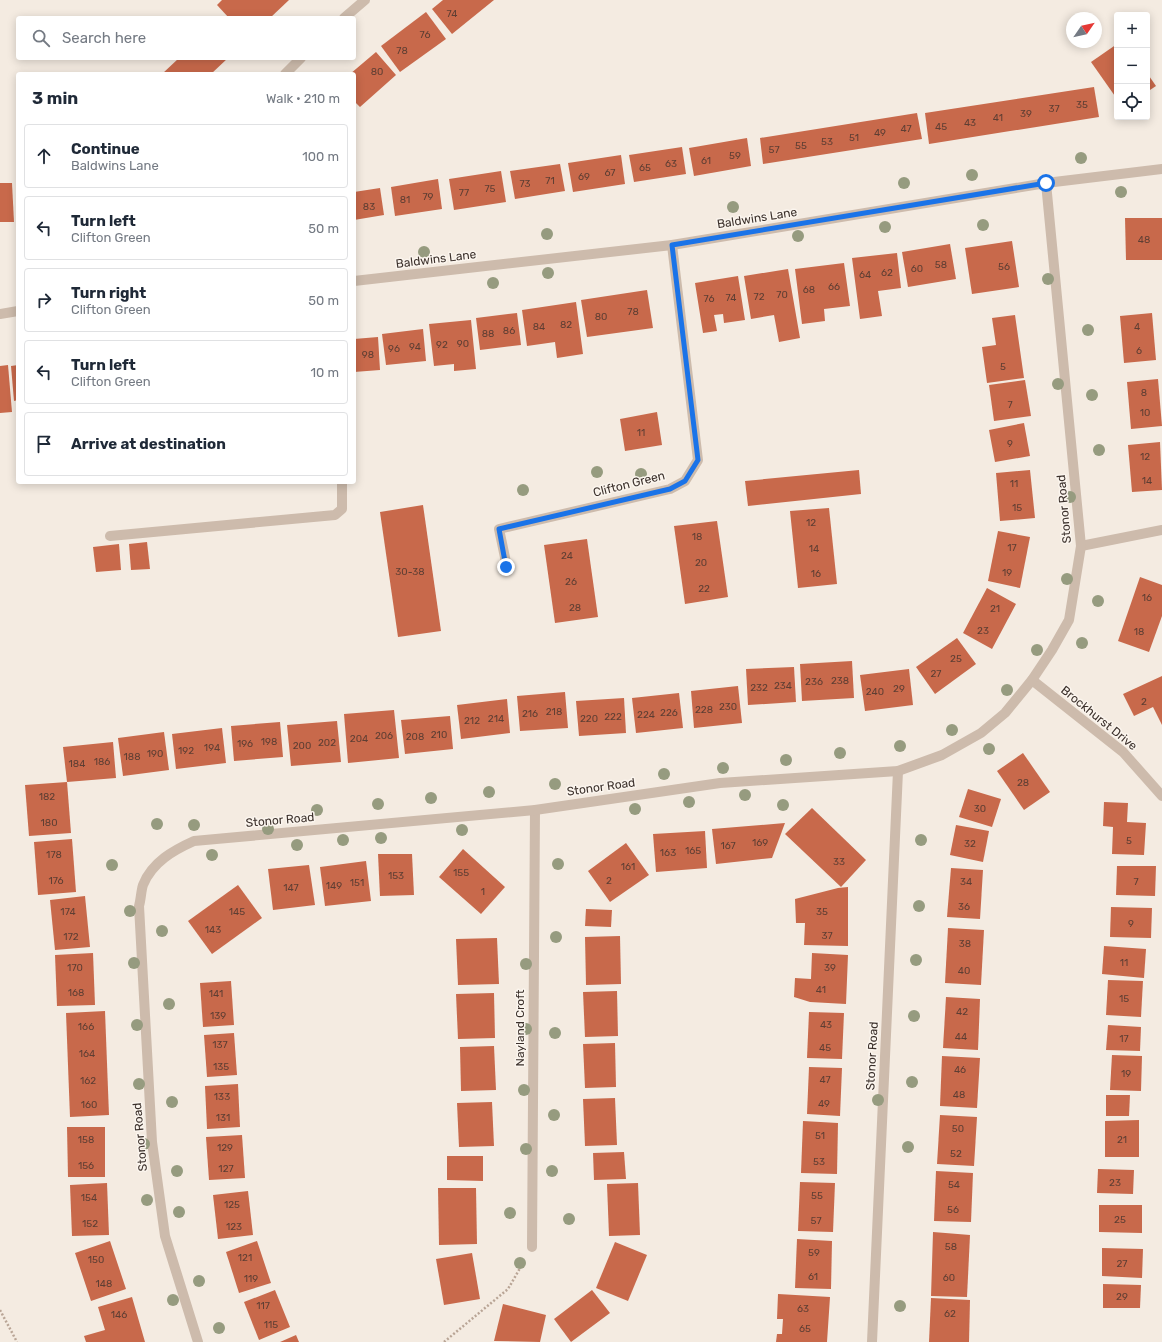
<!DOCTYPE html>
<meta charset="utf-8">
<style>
:root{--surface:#fff;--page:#f2f2f3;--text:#1f2937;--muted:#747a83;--line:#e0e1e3}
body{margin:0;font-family:Rubik,sans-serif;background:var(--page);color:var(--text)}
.controls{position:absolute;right:12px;top:12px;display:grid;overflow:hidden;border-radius:4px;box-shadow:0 2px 10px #0003}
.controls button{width:36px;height:36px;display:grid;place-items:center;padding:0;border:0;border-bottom:1px solid var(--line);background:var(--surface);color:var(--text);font:20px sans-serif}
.compass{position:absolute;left:1066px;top:12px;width:36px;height:36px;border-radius:50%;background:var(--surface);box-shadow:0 2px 10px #0003;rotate:56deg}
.stop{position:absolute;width:12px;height:12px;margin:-9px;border:3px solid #1a73e8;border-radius:50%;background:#fff}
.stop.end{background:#1a73e8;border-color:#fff;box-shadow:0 1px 4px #0008}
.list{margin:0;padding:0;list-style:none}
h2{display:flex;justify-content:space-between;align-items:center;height:52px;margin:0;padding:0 16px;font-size:17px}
h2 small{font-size:13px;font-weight:400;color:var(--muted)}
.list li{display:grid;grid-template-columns:26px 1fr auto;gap:12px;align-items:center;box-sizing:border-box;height:64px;margin:0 8px 8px;padding:0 8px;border:1px solid var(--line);border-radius:4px}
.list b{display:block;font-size:15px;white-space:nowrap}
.list p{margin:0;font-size:13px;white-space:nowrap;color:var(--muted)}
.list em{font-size:13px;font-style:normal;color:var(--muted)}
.icon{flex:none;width:22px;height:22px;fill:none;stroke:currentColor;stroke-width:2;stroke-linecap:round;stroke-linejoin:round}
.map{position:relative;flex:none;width:1162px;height:1342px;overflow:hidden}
.search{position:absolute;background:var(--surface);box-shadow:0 2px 10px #0003;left:16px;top:16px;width:340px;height:44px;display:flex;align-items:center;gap:10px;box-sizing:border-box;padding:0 14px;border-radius:4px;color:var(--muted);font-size:15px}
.panel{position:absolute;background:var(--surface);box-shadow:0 2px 10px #0003;left:16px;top:72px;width:340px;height:412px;border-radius:4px}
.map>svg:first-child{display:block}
.building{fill:#c8694b}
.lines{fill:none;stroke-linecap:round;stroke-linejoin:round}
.path{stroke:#b9a596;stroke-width:2.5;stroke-dasharray:2 2;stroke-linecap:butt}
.minor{stroke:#cdbbac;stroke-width:10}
.tree{fill:#969b7f}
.route{stroke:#1a73e8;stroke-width:5}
.labels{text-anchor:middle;stroke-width:3;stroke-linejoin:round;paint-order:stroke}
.number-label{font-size:10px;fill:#5e3e33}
.street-label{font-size:12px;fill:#3b302b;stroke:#fbf5ee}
</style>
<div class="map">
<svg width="1162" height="1342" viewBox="0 0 1162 1342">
<rect width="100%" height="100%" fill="#f4ebe1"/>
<g class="building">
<path d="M222 0H289L270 18H229L217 5Z"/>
<path d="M443 0H494L452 34 432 9Z"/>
<path d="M426 12 446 39 400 72 381 46Z"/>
<path d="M1117 44V99L1091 62Z"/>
<path d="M376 52 396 75 360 107 354 101V74H350Z"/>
<path d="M179 58H228L211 74H162Z"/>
<path d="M1147 73 1156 86 1147 92Z"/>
<path d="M1094 87 1099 117 929 144 925 113Z"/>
<path d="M917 113 922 139 763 164 760 138Z"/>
<path d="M747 138 751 166 694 176 689 148Z"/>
<path d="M682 147 686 174 634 182 629 155Z"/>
<path d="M621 155 625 184 573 192 568 163Z"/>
<path d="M560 164 565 191 515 199 510 171Z"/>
<path d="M501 171 506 202 454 210 449 179Z"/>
<path d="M438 179 442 209 395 216 391 187Z"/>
<path d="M0 183H12L14 222H0Z"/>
<path d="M380 188 384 215 354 220V192Z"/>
<path d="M1125 218H1162V260H1126Z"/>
<path d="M1012 241 1019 287 972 294 965 248Z"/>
<path d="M950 244 956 279 908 287 902 252Z"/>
<path d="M897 253 901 288 878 291 882 316 860 319 852 258Z"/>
<path d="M844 263 850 306 824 309 825 321 802 324 795 269Z"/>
<path d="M788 269 800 338 779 342 774 315 751 319 744 276Z"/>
<path d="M738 276 745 320 724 323 723 314 714 315 717 331 703 333 695 283Z"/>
<path d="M647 290 653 328 587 337 581 300Z"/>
<path d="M576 302 583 354 557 358 555 342 527 346 522 310Z"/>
<path d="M517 313 521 345 480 350 476 318Z"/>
<path d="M1152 313 1156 360 1124 363 1120 316Z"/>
<path d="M1015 315 1024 378 987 383 982 347 996 345 992 318Z"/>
<path d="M471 320 476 369 454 371V364L434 366 429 324Z"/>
<path d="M423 329 426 361 386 365 382 334Z"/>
<path d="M378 337 380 370 354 372V339Z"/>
<path d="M8 365 12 412 0 413V366Z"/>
<path d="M18 365V400L14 401 11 366Z"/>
<path d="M1158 379 1162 426 1131 429 1127 382Z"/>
<path d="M1025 380 1031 416 994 421 989 385Z"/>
<path d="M657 412 662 445 625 451 620 419Z"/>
<path d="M1024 423 1030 456 995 462 989 430Z"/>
<path d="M1160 442 1162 490 1132 492 1128 445Z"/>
<path d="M859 470 861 494 748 506 745 481Z"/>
<path d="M1030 470 1035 518 1000 521 996 473Z"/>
<path d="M423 505 441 631 398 637 380 512Z"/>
<path d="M829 508 837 584 798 588 790 511Z"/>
<path d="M717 521 728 597 685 604 674 526Z"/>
<path d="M998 531 1030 537 1020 588 988 581Z"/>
<path d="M587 539 598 617 555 623 544 545Z"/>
<path d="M147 542 150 569 131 570 129 544Z"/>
<path d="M119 544 121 570 96 572 93 547Z"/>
<path d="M1140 577 1162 585V616L1149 652 1118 641Z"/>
<path d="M987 588 1016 604 992 649 963 633Z"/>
<path d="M957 638 976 664 935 694 916 667Z"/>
<path d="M852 661 854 698 802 701 800 664Z"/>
<path d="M794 667 796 702 748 705 746 669Z"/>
<path d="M909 669 913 705 865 711 860 675Z"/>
<path d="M1162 676V725L1153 707 1134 716 1123 694Z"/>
<path d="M738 686 742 723 694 728 691 691Z"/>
<path d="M565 692 568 728 520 731 517 696Z"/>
<path d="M679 693 683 728 636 733 632 698Z"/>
<path d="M624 698 626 733 579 736 576 701Z"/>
<path d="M507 699 510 733 461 739 457 705Z"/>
<path d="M394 710 399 758 348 763 344 714Z"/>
<path d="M450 716 453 749 405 754 401 720Z"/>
<path d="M337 721 341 762 291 766 287 725Z"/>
<path d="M280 722 283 757 234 761 231 726Z"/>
<path d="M222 728 226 763 176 769 172 734Z"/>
<path d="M164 732 169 770 123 776 118 738Z"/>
<path d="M113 742 116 778 67 782 63 747Z"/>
<path d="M1023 753 1050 792 1024 810 997 771Z"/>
<path d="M67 782 71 833 29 836 25 785Z"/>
<path d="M968 789 1001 799 992 827 959 817Z"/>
<path d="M1104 802 1128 803 1127 822 1146 823 1144 855 1112 854 1113 827 1103 826Z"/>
<path d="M812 808 866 860 841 887 785 834Z"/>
<path d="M785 823 772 858 716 864 712 829Z"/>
<path d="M956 825 989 831 983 862 950 855Z"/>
<path d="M705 831 707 868 656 872 653 834Z"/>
<path d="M72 839 76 892 38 895 34 842Z"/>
<path d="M626 843 649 875 610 902 588 871Z"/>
<path d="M463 849 505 887 481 914 439 877Z"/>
<path d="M378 854H412L414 895 380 896Z"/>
<path d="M366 861 371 901 325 906 320 867Z"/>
<path d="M309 865 315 905 273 910 268 869Z"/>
<path d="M1117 866H1156L1155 896 1116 895Z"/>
<path d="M951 868 983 870 980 919 947 917Z"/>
<path d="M238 885 262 918 212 954 188 921Z"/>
<path d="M848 887V946L804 945 805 923H796L795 899 838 888Z"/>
<path d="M85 896 90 947 55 950 50 900Z"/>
<path d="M1111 907 1152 908 1151 938 1110 937Z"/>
<path d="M586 909 612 910 611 927 585 926Z"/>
<path d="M948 928 984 930 981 985 945 983Z"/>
<path d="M620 936 621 984 586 985 585 937Z"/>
<path d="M497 938 499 984 458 985 456 939Z"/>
<path d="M1104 946 1146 949 1144 978 1102 974Z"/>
<path d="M93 953 95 1005 57 1006 55 955Z"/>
<path d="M812 953 848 955 846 1004 810 1002 794 997 795 978 811 979Z"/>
<path d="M1108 980 1143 981 1141 1017 1106 1015Z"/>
<path d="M231 981 234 1025 203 1027 200 983Z"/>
<path d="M617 991 618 1036 585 1037 583 992Z"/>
<path d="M494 993 495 1038 458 1039 456 994Z"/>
<path d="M946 997 980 999 978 1050 943 1048Z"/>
<path d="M105 1011 109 1115 70 1117 66 1013Z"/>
<path d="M809 1012 844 1013 842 1059 807 1058Z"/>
<path d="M1108 1025 1141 1027 1140 1051 1106 1050Z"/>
<path d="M234 1033 237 1075 207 1077 204 1035Z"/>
<path d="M615 1043 616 1087 585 1088 583 1044Z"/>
<path d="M494 1046 496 1090 461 1091 460 1047Z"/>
<path d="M1112 1055 1142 1056 1141 1091 1110 1090Z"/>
<path d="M942 1056 980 1058 977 1108 940 1106Z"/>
<path d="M809 1067 842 1068 840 1116 807 1114Z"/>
<path d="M238 1084 240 1127 207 1129 205 1086Z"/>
<path d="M1106 1095H1130L1129 1116H1106Z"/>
<path d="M615 1098 617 1145 585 1146 583 1099Z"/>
<path d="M492 1102 494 1146 459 1147 457 1103Z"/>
<path d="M940 1115 977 1117 974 1166 937 1164Z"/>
<path d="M1139 1120V1157H1105V1121Z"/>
<path d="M803 1121 838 1123 837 1174 801 1173Z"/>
<path d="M67 1127H105V1177H68Z"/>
<path d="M242 1135 245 1178 209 1180 206 1137Z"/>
<path d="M624 1152 626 1179 594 1180 593 1153Z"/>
<path d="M447 1156H483V1181L447 1180Z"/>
<path d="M1098 1169 1134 1170 1133 1194 1097 1193Z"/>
<path d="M936 1171 973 1173 971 1222 934 1221Z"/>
<path d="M800 1182 835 1183 833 1232 798 1231Z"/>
<path d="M107 1183 109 1235 72 1236 70 1185Z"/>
<path d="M638 1183 640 1235 609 1236 607 1184Z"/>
<path d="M438 1188H476L477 1244 439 1245Z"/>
<path d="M248 1191 253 1235 218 1239 213 1195Z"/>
<path d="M1099 1205H1142V1233L1099 1232Z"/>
<path d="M933 1232 970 1235 967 1297 931 1296Z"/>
<path d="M797 1239 832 1241 831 1289 795 1288Z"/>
<path d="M110 1241 126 1289 91 1301 75 1253Z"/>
<path d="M257 1241 271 1283 239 1293 226 1252Z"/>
<path d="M615 1242 647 1255 628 1301 596 1288Z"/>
<path d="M1102 1248 1143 1249 1142 1278 1102 1276Z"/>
<path d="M472 1253 480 1299 444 1305 436 1259Z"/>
<path d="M1103 1284 1141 1285 1140 1308H1103Z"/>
<path d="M275 1290 290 1327 259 1340 244 1302Z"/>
<path d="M592 1290 610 1313 571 1342 554 1319Z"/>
<path d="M778 1294 830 1297 827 1342H776L777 1334H782L783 1319H777Z"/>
<path d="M132 1297 145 1342H86L84 1336 105 1330 98 1307Z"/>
<path d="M931 1298 970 1300 969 1342H929Z"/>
<path d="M503 1304 546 1315 540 1342 494 1341Z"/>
<path d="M296 1335 299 1342H280Z"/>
</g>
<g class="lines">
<g class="path">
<path d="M0 1310 17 1342"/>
<path d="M444 1342 508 1289 523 1263"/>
</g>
<g class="minor">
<path d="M344 18 365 0"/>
<path d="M285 74 301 58"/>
<path d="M354 281 672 245 1046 183 1162 169"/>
<path d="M0 314 18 311"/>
<path d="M110 536 335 515 342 509V482"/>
<path d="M1081 546 1162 530"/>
<path d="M507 567 499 529 670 489 685 481 698 460 672 245"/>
<path d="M1032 680 1123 752 1162 796"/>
<path d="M532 1247 535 810"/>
<path d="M198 1342 165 1236 152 1142 139 906C141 899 141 891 143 885 152 862 174 850 194 841L535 810 720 783 898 771 942 755 981 733 1005 713 1032 680 1052 650 1069 620 1081 546 1046 183"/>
<path d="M872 1342 898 771"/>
</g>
</g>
<g class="tree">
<circle cx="1081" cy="158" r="6"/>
<circle cx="972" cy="175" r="6"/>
<circle cx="904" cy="183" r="6"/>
<circle cx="1121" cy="192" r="6"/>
<circle cx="733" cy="207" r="6"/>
<circle cx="983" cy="225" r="6"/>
<circle cx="885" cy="227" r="6"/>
<circle cx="547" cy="234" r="6"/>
<circle cx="798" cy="236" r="6"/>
<circle cx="424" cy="252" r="6"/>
<circle cx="548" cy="273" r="6"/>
<circle cx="1048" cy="279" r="6"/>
<circle cx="493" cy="283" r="6"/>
<circle cx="1088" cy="330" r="6"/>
<circle cx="1058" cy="384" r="6"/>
<circle cx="1092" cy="395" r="6"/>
<circle cx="1099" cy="450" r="6"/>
<circle cx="597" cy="472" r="6"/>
<circle cx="641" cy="474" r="6"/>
<circle cx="523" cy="490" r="6"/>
<circle cx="1070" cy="497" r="6"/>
<circle cx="1067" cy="579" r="6"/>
<circle cx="1098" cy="601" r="6"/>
<circle cx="1082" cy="643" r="6"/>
<circle cx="1037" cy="650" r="6"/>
<circle cx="1007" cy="690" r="6"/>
<circle cx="952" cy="730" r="6"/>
<circle cx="900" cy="746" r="6"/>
<circle cx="989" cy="749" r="6"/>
<circle cx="840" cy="753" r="6"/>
<circle cx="786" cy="760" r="6"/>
<circle cx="723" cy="768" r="6"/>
<circle cx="664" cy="774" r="6"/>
<circle cx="555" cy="784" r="6"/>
<circle cx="489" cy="792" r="6"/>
<circle cx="745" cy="795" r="6"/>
<circle cx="431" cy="798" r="6"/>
<circle cx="689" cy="802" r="6"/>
<circle cx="378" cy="804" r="6"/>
<circle cx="783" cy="805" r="6"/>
<circle cx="635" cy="809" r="6"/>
<circle cx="317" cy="810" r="6"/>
<circle cx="157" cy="824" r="6"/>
<circle cx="194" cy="825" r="6"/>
<circle cx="268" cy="829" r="6"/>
<circle cx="462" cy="830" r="6"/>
<circle cx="381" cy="838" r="6"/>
<circle cx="343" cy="840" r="6"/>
<circle cx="921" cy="840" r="6"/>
<circle cx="297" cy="845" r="6"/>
<circle cx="212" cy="855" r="6"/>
<circle cx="558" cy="864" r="6"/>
<circle cx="112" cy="865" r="6"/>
<circle cx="919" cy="906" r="6"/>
<circle cx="130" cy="911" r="6"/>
<circle cx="162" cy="931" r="6"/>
<circle cx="556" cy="937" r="6"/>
<circle cx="916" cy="960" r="6"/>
<circle cx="134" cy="963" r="6"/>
<circle cx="526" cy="964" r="6"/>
<circle cx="169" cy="1004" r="6"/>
<circle cx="914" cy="1016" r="6"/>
<circle cx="137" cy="1025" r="6"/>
<circle cx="526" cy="1029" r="6"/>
<circle cx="555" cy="1033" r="6"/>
<circle cx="912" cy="1082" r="6"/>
<circle cx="139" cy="1084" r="6"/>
<circle cx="524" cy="1090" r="6"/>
<circle cx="878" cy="1100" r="6"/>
<circle cx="172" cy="1102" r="6"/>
<circle cx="554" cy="1115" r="6"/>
<circle cx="144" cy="1144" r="6"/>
<circle cx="908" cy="1147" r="6"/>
<circle cx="526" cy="1149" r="6"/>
<circle cx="177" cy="1171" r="6"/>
<circle cx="552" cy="1171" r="6"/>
<circle cx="147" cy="1200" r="6"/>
<circle cx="179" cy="1212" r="6"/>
<circle cx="510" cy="1213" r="6"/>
<circle cx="569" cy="1219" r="6"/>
<circle cx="520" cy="1263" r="6"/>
<circle cx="199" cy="1281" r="6"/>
<circle cx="173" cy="1300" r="6"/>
<circle cx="900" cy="1306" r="6"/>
<circle cx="219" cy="1328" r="6"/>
</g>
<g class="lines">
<path class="route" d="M506 567 499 529 670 489 685 481 698 460 672 245 1046 183"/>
</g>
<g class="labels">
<g class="number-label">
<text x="452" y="17">74</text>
<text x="425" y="38">76</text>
<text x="402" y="54">78</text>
<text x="377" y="75">80</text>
<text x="1082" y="108">35</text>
<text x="1054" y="112">37</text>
<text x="1026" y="117">39</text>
<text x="998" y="121">41</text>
<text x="970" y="126">43</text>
<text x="941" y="130">45</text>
<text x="906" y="132">47</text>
<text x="880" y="136">49</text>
<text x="854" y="141">51</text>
<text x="827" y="145">53</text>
<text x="801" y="149">55</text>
<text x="774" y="153">57</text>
<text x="735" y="159">59</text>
<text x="706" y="164">61</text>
<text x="671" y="167">63</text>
<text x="645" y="171">65</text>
<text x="610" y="176">67</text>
<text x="584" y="180">69</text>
<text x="550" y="184">71</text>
<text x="525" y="187">73</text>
<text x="490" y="192">75</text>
<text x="464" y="196">77</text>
<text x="428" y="200">79</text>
<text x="405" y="203">81</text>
<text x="369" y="210">83</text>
<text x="1144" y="243">48</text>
<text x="941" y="268">58</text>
<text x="1004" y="270">56</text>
<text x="917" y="272">60</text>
<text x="887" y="276">62</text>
<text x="865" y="278">64</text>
<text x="834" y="290">66</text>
<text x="809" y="293">68</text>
<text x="782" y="298">70</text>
<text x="759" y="300">72</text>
<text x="731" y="301">74</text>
<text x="709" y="302">76</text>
<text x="633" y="315">78</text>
<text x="601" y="320">80</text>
<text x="566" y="328">82</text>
<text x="539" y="330">84</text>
<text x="1137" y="330">4</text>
<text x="509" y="334">86</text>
<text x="488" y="337">88</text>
<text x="463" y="347">90</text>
<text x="442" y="348">92</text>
<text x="415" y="350">94</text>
<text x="394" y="352">96</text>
<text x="1139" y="354">6</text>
<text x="368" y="358">98</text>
<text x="1003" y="370">5</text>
<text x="1144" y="396">8</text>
<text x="1010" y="408">7</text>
<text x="1145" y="416">10</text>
<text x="641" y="436">11</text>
<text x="1010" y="447">9</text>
<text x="1145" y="460">12</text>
<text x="1147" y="484">14</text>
<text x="1014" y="487">11</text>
<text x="1017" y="511">15</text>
<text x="811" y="526">12</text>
<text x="697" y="540">18</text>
<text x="1012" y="551">17</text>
<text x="814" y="552">14</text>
<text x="567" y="559">24</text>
<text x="701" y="566">20</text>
<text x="410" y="575">30-38</text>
<text x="1007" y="576">19</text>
<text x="816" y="577">16</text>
<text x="571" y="585">26</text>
<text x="704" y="592">22</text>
<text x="1147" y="601">16</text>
<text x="575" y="611">28</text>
<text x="995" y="612">21</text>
<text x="983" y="634">23</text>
<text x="1139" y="635">18</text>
<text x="956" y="662">25</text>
<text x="936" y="677">27</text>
<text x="840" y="684">238</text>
<text x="814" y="685">236</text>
<text x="783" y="689">234</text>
<text x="759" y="691">232</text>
<text x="899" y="692">29</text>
<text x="875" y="695">240</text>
<text x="1144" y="705">2</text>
<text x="728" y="710">230</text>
<text x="704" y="713">228</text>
<text x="554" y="715">218</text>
<text x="669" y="716">226</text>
<text x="530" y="717">216</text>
<text x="646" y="718">224</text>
<text x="613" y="720">222</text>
<text x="496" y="722">214</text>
<text x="589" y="722">220</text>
<text x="472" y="724">212</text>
<text x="439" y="738">210</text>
<text x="384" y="739">206</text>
<text x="415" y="740">208</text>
<text x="359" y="742">204</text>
<text x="269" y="745">198</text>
<text x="327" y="746">202</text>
<text x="245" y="747">196</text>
<text x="302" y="749">200</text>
<text x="212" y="751">194</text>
<text x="186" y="754">192</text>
<text x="155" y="757">190</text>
<text x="132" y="760">188</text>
<text x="102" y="765">186</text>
<text x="77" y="767">184</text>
<text x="1023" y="786">28</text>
<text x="47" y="800">182</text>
<text x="980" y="812">30</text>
<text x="49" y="826">180</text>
<text x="1129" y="844">5</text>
<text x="760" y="846">169</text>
<text x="970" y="847">32</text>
<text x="728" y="849">167</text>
<text x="693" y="854">165</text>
<text x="668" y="856">163</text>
<text x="54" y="858">178</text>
<text x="839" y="865">33</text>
<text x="628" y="870">161</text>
<text x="461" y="876">155</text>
<text x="396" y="879">153</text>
<text x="56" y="884">176</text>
<text x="609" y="884">2</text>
<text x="966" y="885">34</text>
<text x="1136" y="885">7</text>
<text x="357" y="886">151</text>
<text x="334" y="889">149</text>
<text x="291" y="891">147</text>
<text x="483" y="895">1</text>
<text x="964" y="910">36</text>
<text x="68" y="915">174</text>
<text x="237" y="915">145</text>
<text x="822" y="915">35</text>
<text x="1131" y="927">9</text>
<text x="213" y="933">143</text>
<text x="827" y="939">37</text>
<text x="71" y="940">172</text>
<text x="965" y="947">38</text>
<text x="1124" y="966">11</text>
<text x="75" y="971">170</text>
<text x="830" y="971">39</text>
<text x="964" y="974">40</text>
<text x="821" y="993">41</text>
<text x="76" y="996">168</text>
<text x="216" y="997">141</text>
<text x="1124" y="1002">15</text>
<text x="962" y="1015">42</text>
<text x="218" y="1019">139</text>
<text x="826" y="1028">43</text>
<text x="86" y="1030">166</text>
<text x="961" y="1040">44</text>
<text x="1124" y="1042">17</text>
<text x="220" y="1048">137</text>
<text x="825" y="1051">45</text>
<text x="87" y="1057">164</text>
<text x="221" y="1070">135</text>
<text x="960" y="1073">46</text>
<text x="1126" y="1077">19</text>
<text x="825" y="1083">47</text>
<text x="88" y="1084">162</text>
<text x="959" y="1098">48</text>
<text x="222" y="1100">133</text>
<text x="824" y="1107">49</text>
<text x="89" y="1108">160</text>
<text x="223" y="1121">131</text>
<text x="958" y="1132">50</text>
<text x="820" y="1139">51</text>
<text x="86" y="1143">158</text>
<text x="1122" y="1143">21</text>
<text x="225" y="1151">129</text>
<text x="956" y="1157">52</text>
<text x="819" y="1165">53</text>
<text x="86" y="1169">156</text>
<text x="226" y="1172">127</text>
<text x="1115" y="1186">23</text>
<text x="954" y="1188">54</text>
<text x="817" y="1199">55</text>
<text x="89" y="1201">154</text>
<text x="232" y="1208">125</text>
<text x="953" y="1213">56</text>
<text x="1120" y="1223">25</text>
<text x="816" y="1224">57</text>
<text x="90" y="1227">152</text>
<text x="234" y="1230">123</text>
<text x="951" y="1250">58</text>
<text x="814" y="1256">59</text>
<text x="245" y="1261">121</text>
<text x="96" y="1263">150</text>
<text x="1122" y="1267">27</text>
<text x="813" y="1280">61</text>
<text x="949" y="1281">60</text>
<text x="251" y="1282">119</text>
<text x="104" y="1287">148</text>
<text x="1122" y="1300">29</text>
<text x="263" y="1309">117</text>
<text x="803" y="1312">63</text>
<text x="950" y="1317">62</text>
<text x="119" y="1318">146</text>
<text x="271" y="1328">115</text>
<text x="805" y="1332">65</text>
</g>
<g class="street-label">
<text transform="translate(757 218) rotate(-9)" y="4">Baldwins Lane</text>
<text transform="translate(436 259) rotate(-7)" y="4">Baldwins Lane</text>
<text transform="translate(629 484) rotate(-14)" y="4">Clifton Green</text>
<text transform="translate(1064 509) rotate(-95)" y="4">Stonor Road</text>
<text transform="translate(1099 718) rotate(39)" y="4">Brockhurst Drive</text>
<text transform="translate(601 787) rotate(-8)" y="4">Stonor Road</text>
<text transform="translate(280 820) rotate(-5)" y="4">Stonor Road</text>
<text transform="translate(520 1028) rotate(-90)" y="4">Nayland Croft</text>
<text transform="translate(872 1056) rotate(-87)" y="4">Stonor Road</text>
<text transform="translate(140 1137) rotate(-95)" y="4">Stonor Road</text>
</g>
</g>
</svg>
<div class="controls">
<button>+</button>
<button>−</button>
<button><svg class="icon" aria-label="locate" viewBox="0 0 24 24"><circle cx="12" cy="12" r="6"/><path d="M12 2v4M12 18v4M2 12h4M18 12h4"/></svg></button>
</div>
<svg class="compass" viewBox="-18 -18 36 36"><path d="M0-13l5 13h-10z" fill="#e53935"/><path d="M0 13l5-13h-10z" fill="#747a83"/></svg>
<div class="stop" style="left:1046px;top:183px"></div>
<div class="stop end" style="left:506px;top:567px"></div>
<div class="search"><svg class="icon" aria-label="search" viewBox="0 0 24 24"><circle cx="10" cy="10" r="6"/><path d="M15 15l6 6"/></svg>Search here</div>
<section class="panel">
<h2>3 min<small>Walk · 210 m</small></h2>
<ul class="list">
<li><svg class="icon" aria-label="ahead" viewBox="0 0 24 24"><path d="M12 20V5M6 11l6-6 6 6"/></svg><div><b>Continue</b><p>Baldwins Lane</p></div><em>100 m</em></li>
<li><svg class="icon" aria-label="left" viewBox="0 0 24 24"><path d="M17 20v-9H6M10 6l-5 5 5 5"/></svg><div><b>Turn left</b><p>Clifton Green</p></div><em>50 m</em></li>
<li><svg class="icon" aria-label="right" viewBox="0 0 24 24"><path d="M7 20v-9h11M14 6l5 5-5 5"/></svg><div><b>Turn right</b><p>Clifton Green</p></div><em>50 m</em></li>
<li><svg class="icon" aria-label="left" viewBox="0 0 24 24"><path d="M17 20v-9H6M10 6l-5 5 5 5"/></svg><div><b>Turn left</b><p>Clifton Green</p></div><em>10 m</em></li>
<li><svg class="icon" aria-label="arrive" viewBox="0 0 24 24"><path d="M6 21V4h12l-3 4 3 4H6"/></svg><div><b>Arrive at destination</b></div></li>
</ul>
</section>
</div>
